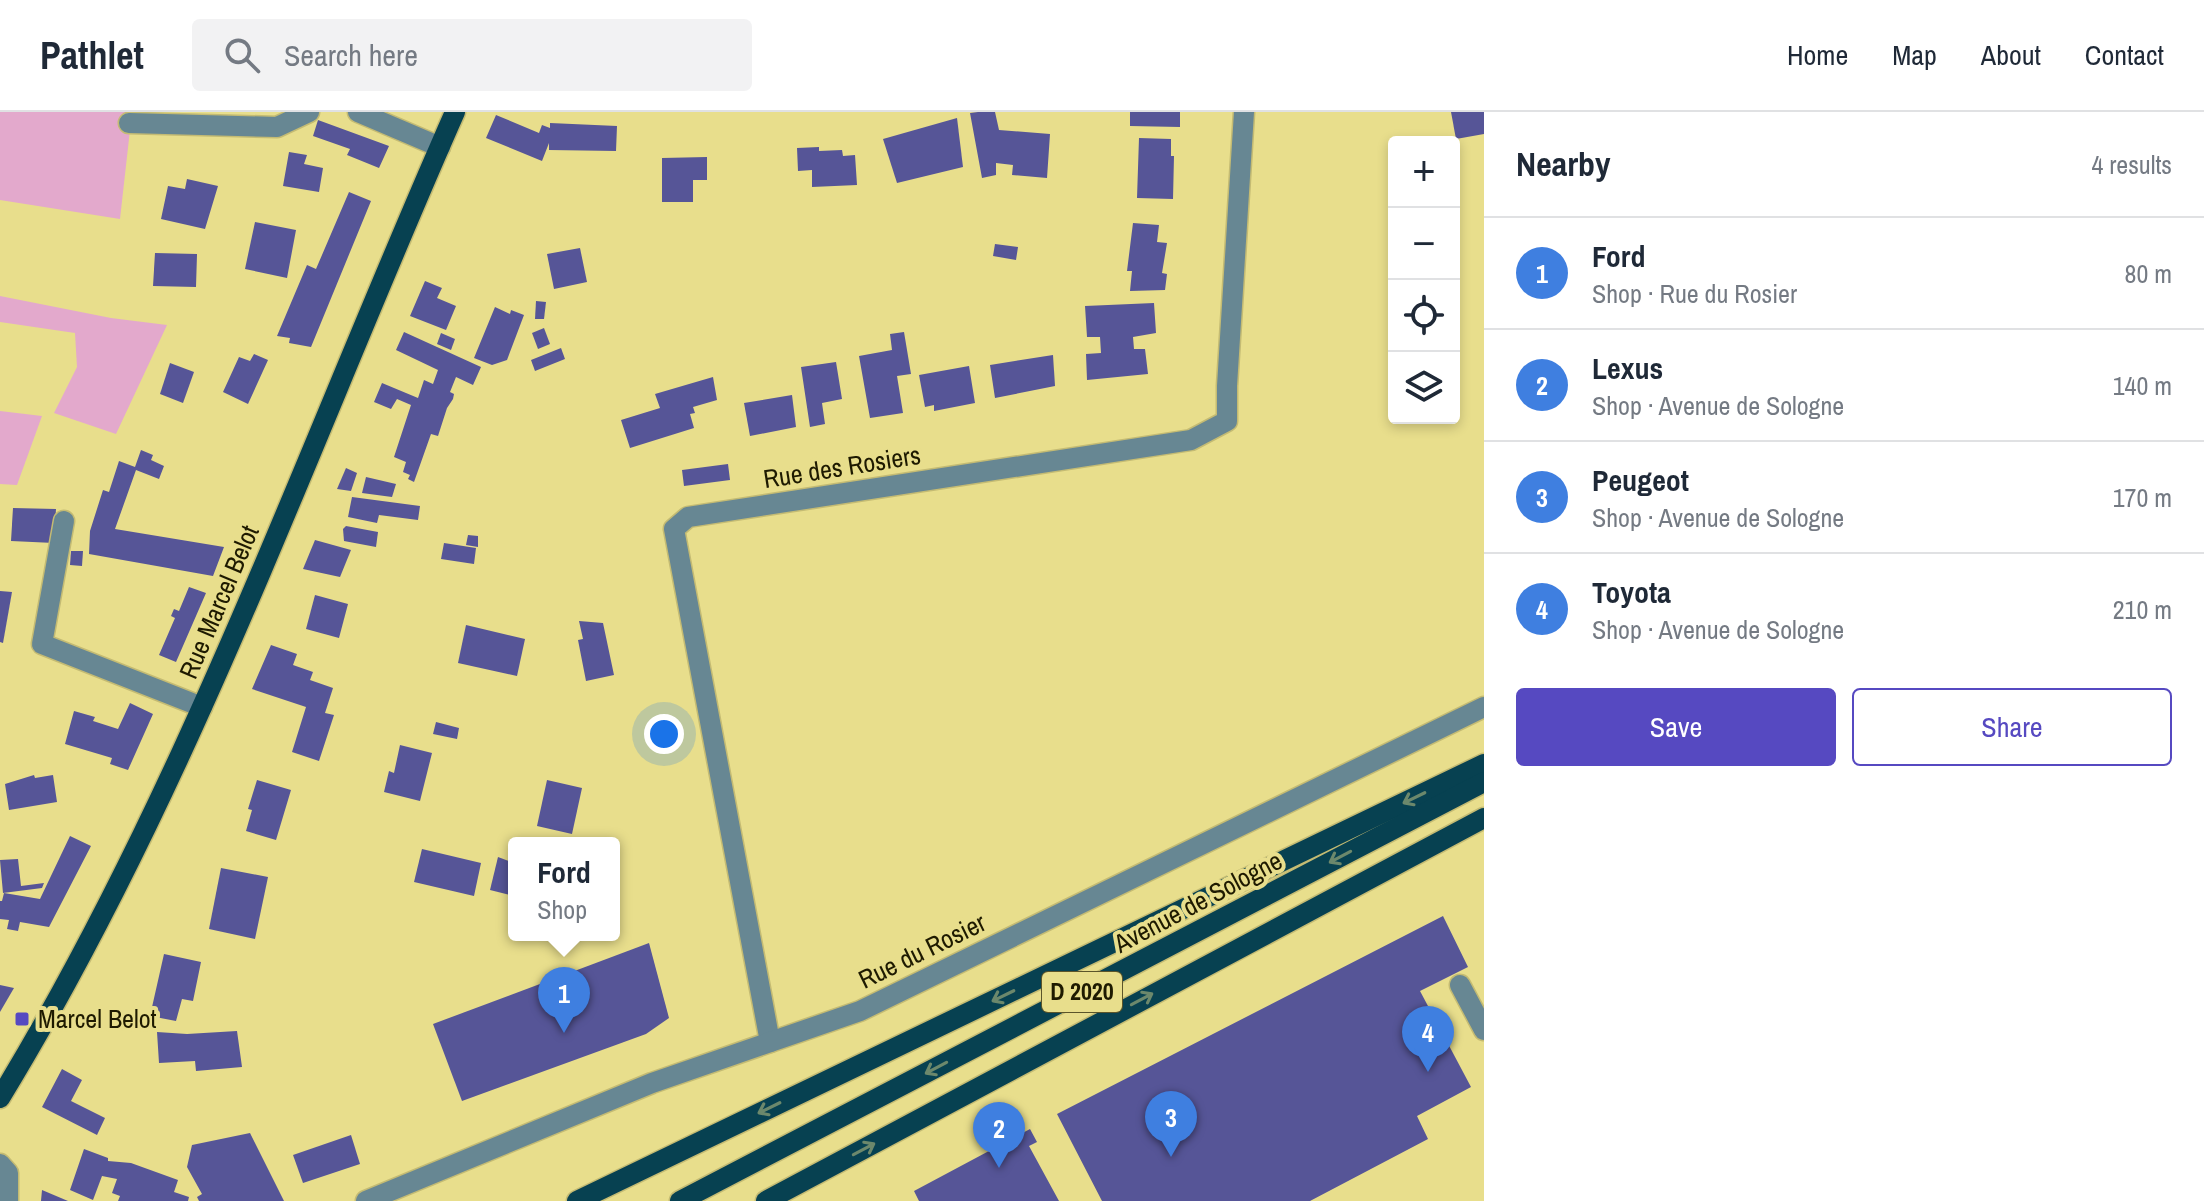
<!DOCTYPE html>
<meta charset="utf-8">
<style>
:root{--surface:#fff;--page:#f2f2f3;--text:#1f2937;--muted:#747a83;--line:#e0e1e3;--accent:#5649c1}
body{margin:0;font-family:"Archivo Narrow",sans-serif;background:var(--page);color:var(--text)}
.controls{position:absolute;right:24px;top:24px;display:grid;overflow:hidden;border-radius:8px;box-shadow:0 4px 12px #0003}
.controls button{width:72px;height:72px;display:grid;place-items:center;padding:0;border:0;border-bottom:2px solid var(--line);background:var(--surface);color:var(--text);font:40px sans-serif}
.you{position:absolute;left:664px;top:622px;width:28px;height:28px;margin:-20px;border:6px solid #fff;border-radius:50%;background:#1a73e8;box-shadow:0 0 0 12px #1a73e833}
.badge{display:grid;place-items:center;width:52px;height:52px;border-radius:50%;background:var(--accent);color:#fff;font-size:26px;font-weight:700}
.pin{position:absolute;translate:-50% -66px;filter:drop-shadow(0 2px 4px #0008)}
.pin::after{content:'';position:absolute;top:42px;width:28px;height:24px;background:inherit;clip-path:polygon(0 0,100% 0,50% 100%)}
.popup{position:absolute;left:508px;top:725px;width:112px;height:104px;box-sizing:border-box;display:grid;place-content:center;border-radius:8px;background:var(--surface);filter:drop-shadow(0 2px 6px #0005);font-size:26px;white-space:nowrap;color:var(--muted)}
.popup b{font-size:30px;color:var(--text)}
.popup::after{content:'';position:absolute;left:50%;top:100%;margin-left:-16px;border:16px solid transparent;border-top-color:var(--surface)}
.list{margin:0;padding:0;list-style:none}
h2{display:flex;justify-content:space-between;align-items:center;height:104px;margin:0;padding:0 32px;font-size:34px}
h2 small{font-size:26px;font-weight:400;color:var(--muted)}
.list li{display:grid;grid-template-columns:52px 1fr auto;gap:24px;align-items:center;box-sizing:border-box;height:112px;padding:0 32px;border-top:2px solid var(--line)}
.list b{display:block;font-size:30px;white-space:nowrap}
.list p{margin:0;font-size:26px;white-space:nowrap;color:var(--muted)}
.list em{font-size:26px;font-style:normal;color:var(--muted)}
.actions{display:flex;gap:16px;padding:24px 32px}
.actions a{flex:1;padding:18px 0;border:2px solid var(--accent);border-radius:8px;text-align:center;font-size:28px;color:var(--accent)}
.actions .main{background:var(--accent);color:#fff}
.icon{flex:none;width:44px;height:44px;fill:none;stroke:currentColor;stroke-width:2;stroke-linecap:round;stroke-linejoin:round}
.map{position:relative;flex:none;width:1484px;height:1089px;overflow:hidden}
header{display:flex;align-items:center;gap:48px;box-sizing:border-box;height:112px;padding:0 40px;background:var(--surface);border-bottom:2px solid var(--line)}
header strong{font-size:38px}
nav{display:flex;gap:44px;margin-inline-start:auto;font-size:28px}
.search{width:560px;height:72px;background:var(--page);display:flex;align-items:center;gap:20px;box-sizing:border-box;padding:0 28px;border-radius:8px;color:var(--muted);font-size:30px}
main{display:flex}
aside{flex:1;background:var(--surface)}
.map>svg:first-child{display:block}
.green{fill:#e3a9cc}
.building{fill:#565597}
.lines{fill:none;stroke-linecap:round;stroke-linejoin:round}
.minor-casing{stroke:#c4bb73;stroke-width:23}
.major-casing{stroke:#c4bb73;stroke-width:23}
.minor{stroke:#678793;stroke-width:20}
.major{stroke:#074151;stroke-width:20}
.oneway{stroke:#6c886c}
.poi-dot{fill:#5649c1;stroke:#e8de8c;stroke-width:3}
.labels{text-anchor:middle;stroke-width:8;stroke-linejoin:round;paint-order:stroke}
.shield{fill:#e8de8c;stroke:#5b552a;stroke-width:2}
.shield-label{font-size:24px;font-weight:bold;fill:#1e1a00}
.street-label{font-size:26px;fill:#1e1a00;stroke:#e8de8c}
.poi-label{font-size:26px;fill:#1e1a00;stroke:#e8de8c;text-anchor:start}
</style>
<header>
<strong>Pathlet</strong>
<div class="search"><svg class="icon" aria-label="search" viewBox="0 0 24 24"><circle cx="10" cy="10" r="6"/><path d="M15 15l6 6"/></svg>Search here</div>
<nav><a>Home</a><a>Map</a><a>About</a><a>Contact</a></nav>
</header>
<main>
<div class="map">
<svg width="1484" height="1089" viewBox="0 0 1484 1089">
<rect width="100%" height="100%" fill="#e8de8c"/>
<g class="green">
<path d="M0 0H132L120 107 0 88Z"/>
<path d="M0 184 111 206 167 213 116 322 54 301 77 255 75 221 0 210Z"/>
<path d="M0 299 42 304 17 373 0 372Z"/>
</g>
<g class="building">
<path d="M978 0H995L999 18 1050 22 1047 66 1012 63 1013 53 996 51V63L982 66 970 1Z"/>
<path d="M1130 0H1180V15L1130 14Z"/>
<path d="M1451 0H1484V22L1456 27Z"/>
<path d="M496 3 539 21 542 13 550 16V11L617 14 616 39 549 38V31L542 49 486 26Z"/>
<path d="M957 6 963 55 897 71 883 27Z"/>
<path d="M318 8 389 34 379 56 347 43 350 37 313 24Z"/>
<path d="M1139 26 1171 27V44H1174L1173 87 1137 86Z"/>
<path d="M819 35V39L842 38 843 44 855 43 857 73 812 75V58L798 59 797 36Z"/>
<path d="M289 40 307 43 304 52 323 56 319 80 283 74Z"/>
<path d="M707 45V68H693V90H662V46Z"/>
<path d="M187 67 218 74 205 117 161 107 168 74 185 77Z"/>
<path d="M349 80 371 89 311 235 289 231 290 226 277 224 307 153 316 157Z"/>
<path d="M255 110 296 118 287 166 245 157Z"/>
<path d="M1133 111 1159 113 1157 130 1167 131 1162 161 1167 162 1165 178 1130 179 1132 159H1127Z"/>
<path d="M995 132 1018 135 1016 148 993 144Z"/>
<path d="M580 136 587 170 554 177 547 142Z"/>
<path d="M155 141 197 142 196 175 153 174Z"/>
<path d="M425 169 442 176 437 186 456 194 446 218 410 204Z"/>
<path d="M536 189 546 190 544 207H535Z"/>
<path d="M1154 191 1156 221 1133 225 1134 237H1145L1148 262 1087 268 1086 242 1101 241 1100 225H1087L1085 194Z"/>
<path d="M495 195 510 202 511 198 524 203 507 248 492 253 474 246Z"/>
<path d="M544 216 550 232 538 237 532 221Z"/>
<path d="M404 220 481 255 473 273 456 265 450 280 454 282 453 287 447 296 438 324 431 322 414 370 408 367 410 363 403 360 406 350 394 345 411 293 397 287 391 297 374 290 382 271 418 286 424 268 433 272 438 258 396 238Z"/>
<path d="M904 220 911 262 897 264 903 301 870 306 859 244 892 238 890 222Z"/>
<path d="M441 221 455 227 451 238 437 232Z"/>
<path d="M561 236 565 247 535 259 531 248Z"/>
<path d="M254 242 268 248 248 292 223 280 239 245 250 249Z"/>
<path d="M1053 243 1055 274 995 286 990 253Z"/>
<path d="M836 250 842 287 822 291 825 312 810 315 801 255Z"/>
<path d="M170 251 194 260 183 291 160 282Z"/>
<path d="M969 254 975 291 934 299V293L925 295 919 263Z"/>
<path d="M713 265 717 288 693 295 695 301 690 302 694 316 630 336 621 308 660 296 655 282Z"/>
<path d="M792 283 796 315 750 324 744 291Z"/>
<path d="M141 338 153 343 151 348 164 354 159 367 136 358 115 417 224 435 213 464 89 442 90 419 103 378 109 380 119 349 135 355Z"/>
<path d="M728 352 730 368 684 374 682 358Z"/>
<path d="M346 356 357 361 351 379 337 377Z"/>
<path d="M366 365 396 372 392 385 362 381Z"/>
<path d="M352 385 420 394 418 408 379 403 377 411 348 405Z"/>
<path d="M13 396 56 397 54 431 11 429Z"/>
<path d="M346 414 378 420 376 435 344 429 343 417Z"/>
<path d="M468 423 478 424V435L466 433Z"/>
<path d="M315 428 351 438 340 465 303 457Z"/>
<path d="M444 431 476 436 474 452 441 447Z"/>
<path d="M71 439H83L82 454 70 453Z"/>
<path d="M189 475 206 481 176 550 159 543 175 506 171 504 174 497 179 499Z"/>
<path d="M0 479 12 480 3 531 0 530Z"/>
<path d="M315 483 348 492 339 526 306 517Z"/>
<path d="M579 509 603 511 614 563 586 569 578 528 583 527Z"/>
<path d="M466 513 525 527 517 564 458 551Z"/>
<path d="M271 533 297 542 293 553 313 560 310 568 333 576 325 601 334 603 319 649 292 640 306 595 252 577Z"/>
<path d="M130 591 153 602 128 658 110 652 112 646 65 632 74 599 95 605 93 609 118 617Z"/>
<path d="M436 610 459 616 457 627 433 622Z"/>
<path d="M400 633 432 641 420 689 384 680 389 659 394 661Z"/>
<path d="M34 663 35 666 53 663 57 690 9 698 5 672Z"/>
<path d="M257 668 291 678 276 728 246 719 252 698 248 697Z"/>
<path d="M547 668 582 676 572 722 537 714Z"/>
<path d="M70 724 91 734 49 815 20 810 18 819 7 817 9 808 0 807V789H2L4 781 40 787Z"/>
<path d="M422 737 481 751 474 784 414 770Z"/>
<path d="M498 745 514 751V784L490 778Z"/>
<path d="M18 747 21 774 44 771 42 776 3 781 0 748Z"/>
<path d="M221 756 268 765 255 827 209 817Z"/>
<path d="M1443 804 1468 855 1420 879 1471 975 1417 1004 1428 1027 1310 1089H1102L1057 1002Z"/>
<path d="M649 831 669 906 646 922 462 989 433 912Z"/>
<path d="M164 842 201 850 193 889 182 887 176 909 150 904Z"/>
<path d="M0 873 14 876 0 900Z"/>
<path d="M237 919 242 955 196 959 195 949 159 951 157 920 187 922Z"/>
<path d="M62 957 82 968 71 989 105 1006 97 1023 42 995Z"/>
<path d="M1030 1017 1037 1030 1029 1034 1059 1089H919L914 1079Z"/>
<path d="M250 1021 284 1089H199L197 1085 202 1082 187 1055 192 1033Z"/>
<path d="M351 1023 360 1052 303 1071 293 1043Z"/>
<path d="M84 1037 108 1046V1049L131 1051 178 1068 174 1080 189 1085 188 1089H118L120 1084 112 1081 117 1067 102 1064 93 1088 70 1078Z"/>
<path d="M42 1078 68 1089H41Z"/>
</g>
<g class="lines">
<g class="minor-casing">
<g id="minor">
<path d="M358 0 440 35"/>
<path d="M129 11 277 15 309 0"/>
<path d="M64 409 42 532 202 595"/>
<path d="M1460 873 1484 918"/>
<path d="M770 930 674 417 688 405 1191 328 1227 309V274L1244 0"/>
<path d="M0 1052 8 1061V1089"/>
<path d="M366 1089 652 971 860 899 1484 595"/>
</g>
</g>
<g class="major-casing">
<g id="major">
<path d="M0 986C189 676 309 330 455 0"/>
<path d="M577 1089 1484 652"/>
<path d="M680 1089 1484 670"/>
<path d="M766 1089 1484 706"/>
</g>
</g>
<use href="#minor" class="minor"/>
<use href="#major" class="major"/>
</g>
<defs><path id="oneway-shaft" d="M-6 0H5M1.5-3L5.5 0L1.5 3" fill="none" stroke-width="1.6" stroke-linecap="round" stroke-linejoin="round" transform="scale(2)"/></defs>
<g class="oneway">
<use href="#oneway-shaft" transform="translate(1414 686) rotate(154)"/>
<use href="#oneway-shaft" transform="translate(1340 745) rotate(152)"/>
<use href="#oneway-shaft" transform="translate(1003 884) rotate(154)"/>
<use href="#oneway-shaft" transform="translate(1142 887) rotate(-28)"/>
<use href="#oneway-shaft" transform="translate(936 956) rotate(152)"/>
<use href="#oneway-shaft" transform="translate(769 996) rotate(154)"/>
<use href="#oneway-shaft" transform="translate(864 1037) rotate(-28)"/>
</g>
<rect class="poi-dot" x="14" y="899" width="16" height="16" rx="4"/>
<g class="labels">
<rect class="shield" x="1042" y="860" width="80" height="40" rx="6"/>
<g class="shield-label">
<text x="1082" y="888">D 2020</text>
</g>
<g class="street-label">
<text transform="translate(842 355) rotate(-9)" y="9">Rue des Rosiers</text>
<text transform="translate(219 490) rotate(-67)" y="9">Rue Marcel Belot</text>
<text transform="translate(1198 790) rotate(-28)" y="9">Avenue de Sologne</text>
<text transform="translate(922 839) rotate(-26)" y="9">Rue du Rosier</text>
</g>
<g class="poi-label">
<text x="38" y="916">Marcel Belot</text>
</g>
</g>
</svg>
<div class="controls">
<button>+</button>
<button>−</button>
<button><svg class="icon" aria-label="locate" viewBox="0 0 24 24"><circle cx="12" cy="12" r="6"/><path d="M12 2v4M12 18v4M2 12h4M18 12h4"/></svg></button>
<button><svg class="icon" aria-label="layers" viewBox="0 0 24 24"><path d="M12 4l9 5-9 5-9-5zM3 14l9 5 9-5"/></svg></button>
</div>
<div class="you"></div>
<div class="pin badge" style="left:564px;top:921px;background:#3f7fe0">1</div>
<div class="popup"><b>Ford</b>Shop</div>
<div class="pin badge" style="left:999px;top:1056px;background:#3f7fe0">2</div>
<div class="pin badge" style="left:1171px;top:1045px;background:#3f7fe0">3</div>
<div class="pin badge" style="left:1428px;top:960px;background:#3f7fe0">4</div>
</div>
<aside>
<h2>Nearby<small>4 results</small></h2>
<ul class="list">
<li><span class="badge" style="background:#3f7fe0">1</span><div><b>Ford</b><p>Shop · Rue du Rosier</p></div><em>80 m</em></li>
<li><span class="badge" style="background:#3f7fe0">2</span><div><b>Lexus</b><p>Shop · Avenue de Sologne</p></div><em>140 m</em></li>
<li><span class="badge" style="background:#3f7fe0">3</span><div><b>Peugeot</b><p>Shop · Avenue de Sologne</p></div><em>170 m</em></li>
<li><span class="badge" style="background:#3f7fe0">4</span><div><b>Toyota</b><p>Shop · Avenue de Sologne</p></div><em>210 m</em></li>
</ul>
<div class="actions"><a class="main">Save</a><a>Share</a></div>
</aside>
</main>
